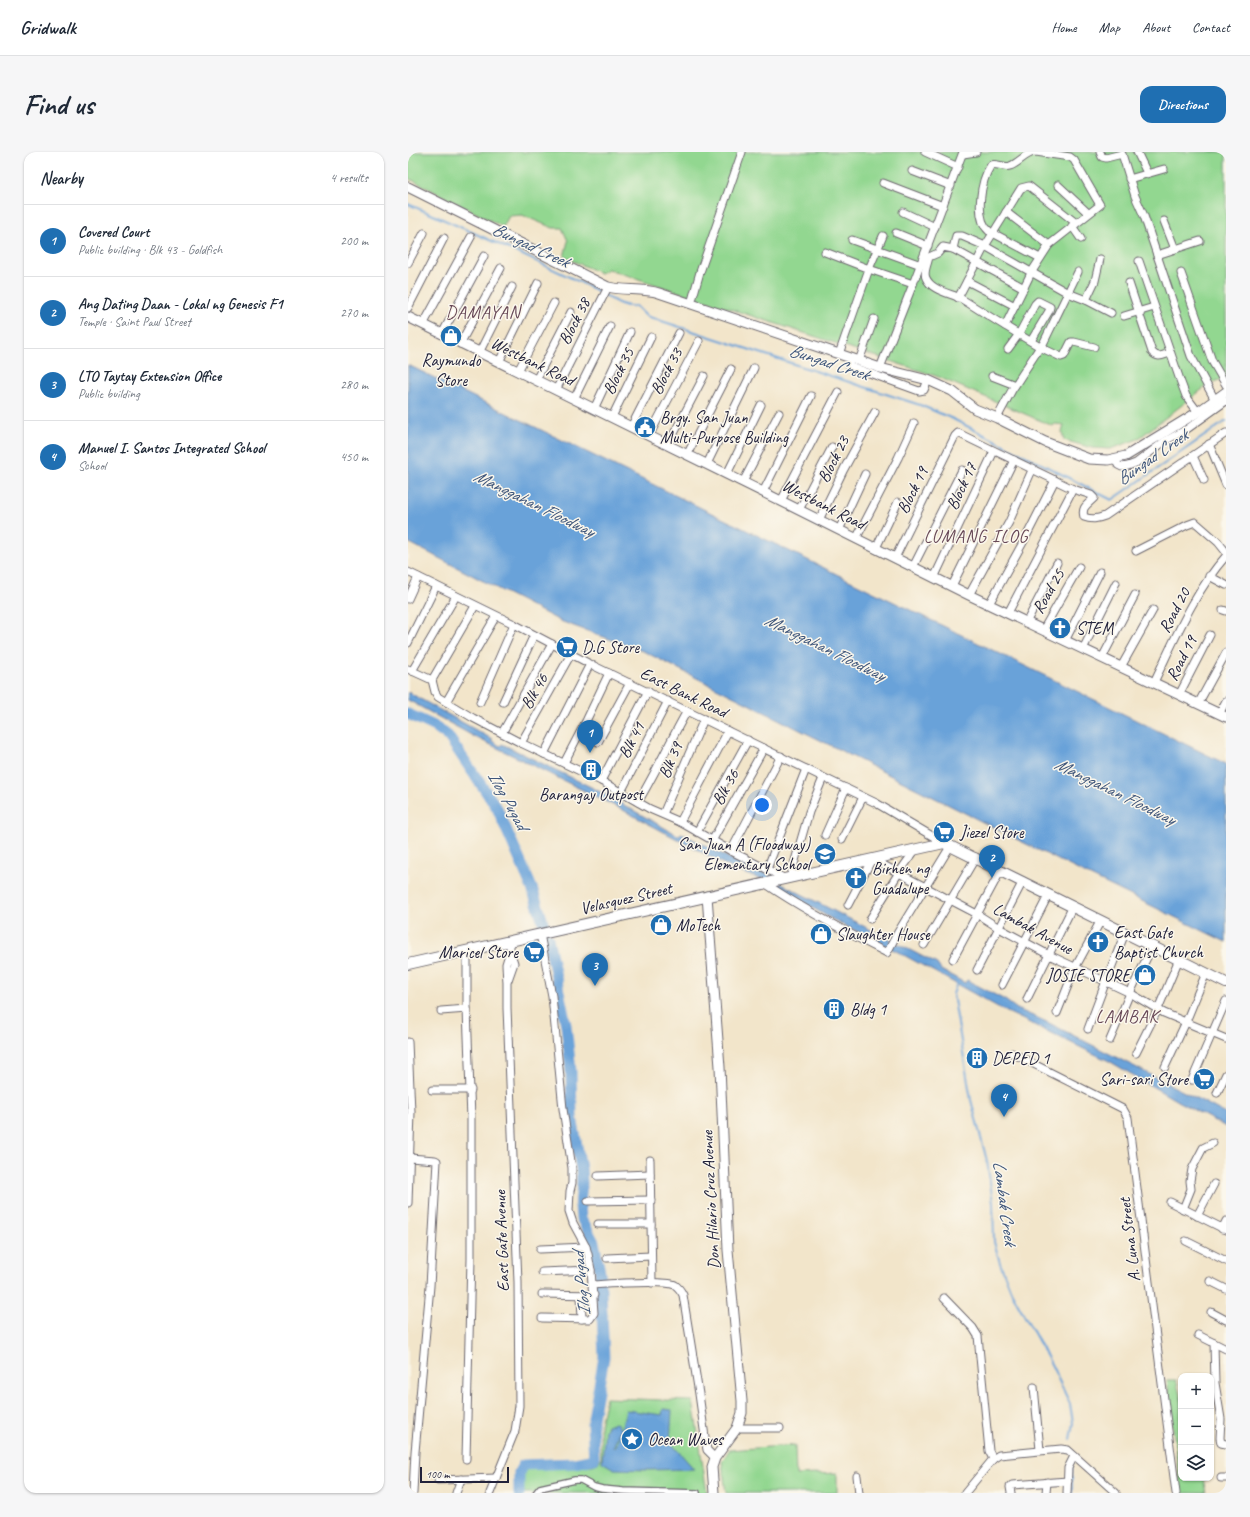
<!DOCTYPE html>
<meta charset="utf-8">
<style>
:root{--surface:#fff;--page:#f6f6f7;--text:#1f2937;--muted:#747a83;--line:#e0e1e3;--accent:#1f6fb2}
body{margin:0;font-family:Caveat,sans-serif;background:var(--page);color:var(--text)}
.controls{position:absolute;right:12px;bottom:12px;display:grid;overflow:hidden;border-radius:8px;box-shadow:0 1px 3px #0004}
.controls button{width:36px;height:36px;display:grid;place-items:center;padding:0;border:0;border-bottom:1px solid var(--line);background:var(--surface);color:var(--text);font:20px sans-serif}
.scale{position:absolute;left:12px;bottom:10px;width:89px;box-sizing:border-box;padding-left:4px;border:2px solid #22223b;border-top:0;font-size:11px;line-height:14px;white-space:nowrap;color:#22223b;-webkit-text-stroke:3px #fbf7ec;paint-order:stroke}
.you{position:absolute;left:354px;top:653px;width:14px;height:14px;margin:-10px;border:3px solid #fff;border-radius:50%;background:#1a73e8;box-shadow:0 0 0 6px #1a73e833}
.badge{display:grid;place-items:center;width:26px;height:26px;border-radius:50%;background:var(--accent);color:#fff;font-size:13px;font-weight:700}
.pin{position:absolute;translate:-50% -33px;filter:drop-shadow(0 1px 2px #0008)}
.pin::after{content:'';position:absolute;top:21px;width:14px;height:12px;background:inherit;clip-path:polygon(0 0,100% 0,50% 100%)}
.list{margin:0;padding:0;list-style:none}
h2{display:flex;justify-content:space-between;align-items:center;height:52px;margin:0;padding:0 16px;font-size:17px}
h2 small{font-size:13px;font-weight:400;color:var(--muted)}
.list li{display:grid;grid-template-columns:26px 1fr auto;gap:12px;align-items:center;box-sizing:border-box;height:72px;padding:0 16px;border-top:1px solid var(--line)}
.list b{display:block;font-size:15px;white-space:nowrap}
.list p{margin:0;font-size:13px;white-space:nowrap;color:var(--muted)}
.list em{font-size:13px;font-style:normal;color:var(--muted)}
.icon{flex:none;width:22px;height:22px;fill:none;stroke:currentColor;stroke-width:2;stroke-linecap:round;stroke-linejoin:round}
.map{position:relative;flex:none;width:818px;height:1341px;overflow:hidden;border-radius:12px}
header{display:flex;align-items:center;gap:24px;box-sizing:border-box;height:56px;padding:0 20px;background:var(--surface);border-bottom:1px solid var(--line)}
header strong{font-size:19px}
nav{display:flex;gap:22px;margin-inline-start:auto;font-size:14px}
.intro{display:flex;align-items:center;justify-content:space-between;box-sizing:border-box;height:96px;padding:0 24px}
h1{margin:0;font-size:28px}
.button{padding:10px 18px;border-radius:12px;background:var(--accent);color:#fff;font-size:14px;font-weight:700}
main{display:flex;gap:24px;padding:0 24px}
aside{flex:1;background:var(--surface);border-radius:12px;box-shadow:0 1px 3px #0004}
.map>svg:first-child{display:block}
.green{fill:#92d790;stroke:#5a7c66}
.water{fill:#69a2d9;stroke:#46628a}
.lines{fill:none;stroke-linecap:round;stroke-linejoin:round}
.stream{stroke:#69a2d9;stroke-width:2}
.river{stroke:#69a2d9;stroke-width:11}
.pedestrian-casing{stroke:#6b666d;stroke-width:8}
.minor-casing{stroke:#6b666d;stroke-width:9}
.tertiary-casing{stroke:#6b666d;stroke-width:11}
.secondary-casing{stroke:#6b666d;stroke-width:12}
.pedestrian{stroke:#fff;stroke-width:5.5}
.minor{stroke:#fff;stroke-width:7}
.tertiary{stroke:#fff;stroke-width:9}
.secondary{stroke:#fff;stroke-width:10}
.labels{text-anchor:middle;stroke-width:3;stroke-linejoin:round;paint-order:stroke}
.street-label{font-size:17px;fill:#22223b;stroke:#fbf7ec}
.poi-label{font-size:17px;fill:#22223b;stroke:#fbf7ec;text-anchor:start}
.water-label{font-size:18px;font-style:italic;fill:#3e557a;stroke:#fbf7ec}
.neighbourhood-label{font-size:18px;letter-spacing:1px;fill:#684958;stroke:#fbf7ec}
</style>
<header>
<strong>Gridwalk</strong>
<nav><a>Home</a><a>Map</a><a>About</a><a>Contact</a></nav>
</header>
<div class="intro"><h1>Find us</h1><a class="button">Directions</a></div>
<main>
<aside>
<h2>Nearby<small>4 results</small></h2>
<ul class="list">
<li><span class="badge">1</span><div><b>Covered Court</b><p>Public building · Blk 43 - Goldfish</p></div><em>200 m</em></li>
<li><span class="badge">2</span><div><b>Ang Dating Daan - Lokal ng Genesis F1</b><p>Temple · Saint Paul Street</p></div><em>270 m</em></li>
<li><span class="badge">3</span><div><b>LTO Taytay Extension Office</b><p>Public building</p></div><em>280 m</em></li>
<li><span class="badge">4</span><div><b>Manuel I. Santos Integrated School</b><p>School</p></div><em>450 m</em></li>
</ul>
</aside>
<div class="map">
<svg width="818" height="1341" viewBox="0 0 818 1341">
<rect width="100%" height="100%" fill="#fbf7ec"/>
<filter id="ink" filterUnits="userSpaceOnUse"><feTurbulence type="fractalNoise" baseFrequency=".025" numOctaves="2"/><feDisplacementMap in="SourceGraphic" scale="8" xChannelSelector="R" yChannelSelector="G"/><feConvolveMatrix kernelMatrix="1 2 1 2 8 2 1 2 1" color-interpolation-filters="sRGB"/></filter>
<filter id="wash" filterUnits="userSpaceOnUse"><feTurbulence type="fractalNoise" baseFrequency=".012" numOctaves="4" result="noise"/><feDisplacementMap in="SourceGraphic" scale="16" xChannelSelector="R" yChannelSelector="G"/><feGaussianBlur stdDeviation="0.9" result="paint"/><feColorMatrix in="noise" values="0 0 0 0 0 0 0 0 0 0 0 0 0 0 0 0 0 1.4 0 .05"/><feComposite in="paint" operator="in"/></filter>
<g filter="url(#wash)">
<rect width="100%" height="100%" fill="#f2e5ca"/>
<g class="green">
<path d="M0 0H818V225L800 233 730 287 711 294 702 297 684 296 656 288 654 280 656 273 647 272 645 274 528 224 200 117 192 121 156 105 160 89 154 76H145L114 63 101 64 95 75 0 26Z"/>
<path d="M759 1228H768L773 1247V1326H795L798 1341H773Z"/>
<path d="M198 1246 285 1249 299 1341H114L113 1322 118 1317 185 1313 190 1311 193 1306 192 1273Z"/>
<path d="M387 1293 388 1323 429 1321V1341H318L314 1310 321 1298Z"/>
</g>
<g class="water">
<path d="M0 213 818 612V790L670 718 237 500 152 469 0 390Z"/>
<path d="M0 540 84 587V589L92 594 94 592 189 638 271 684 273 681 333 712 362 723 372 731 529 812 533 818 557 831 559 828 597 848 609 857 641 871 794 949 818 962V975L771 950 701 909 599 860 492 801 424 767 358 729 329 719 211 656 65 584 0 548Z"/>
<path d="M255 1257 264 1258 262 1290 286 1317 239 1318 206 1317 194 1310 197 1278 199 1274 207 1271 210 1272 212 1277 205 1296 208 1295 218 1258 254 1263Z"/>
</g>
<g class="lines">
<g class="stream">
<path d="M0 52C62 79 123 106 184 136 200 143 210 156 228 154L238 164 512 253 545 267 704 348 818 269"/>
<path d="M549 831 545 842 563 948 579 1009 585 1051 586 1090 592 1111 603 1139 644 1214 662 1252 665 1271 662 1287"/>
<path d="M664 1315V1341"/>
</g>
<g class="river">
<path d="M0 562 28 575 40 584 89 656 124 736 137 776"/>
<path d="M111 1341V1320L115 1313 167 1311 186 1307 184 1272 196 1205 192 1120 186 1090 173 1066 172 1053 174 1031 173 1017 164 965 163 919 158 873 140 786"/>
</g>
</g>
</g>
<g filter="url(#ink)">
<g class="lines">
<g class="pedestrian-casing">
<path id="pedestrian" d="M128 1341 132 1336 167 1328H173L186 1335 194 1337 215 1339 289 1341"/>
</g>
<g class="minor-casing">
<g id="minor">
<path d="M517 0 550 15"/>
<path d="M627 0C617 1 611 11 602 14 595 16 589 11 583 13 573 28 566 66 581 79L632 106"/>
<path d="M692 0 694 5 698 6 714 2 727 44 736 64 749 103 783 204 807 248"/>
<path d="M729 0 739 21"/>
<path d="M555 2 568 0"/>
<path d="M504 19 543 34"/>
<path d="M721 27 756 17"/>
<path d="M475 31 535 54"/>
<path d="M650 33 680 61"/>
<path d="M495 60 527 75"/>
<path d="M598 60 641 93"/>
<path d="M756 69 767 97"/>
<path d="M664 74 673 87"/>
<path d="M488 81 520 94"/>
<path d="M444 88 513 113"/>
<path d="M545 97 548 84H554L577 94 660 141 678 148 703 161"/>
<path d="M417 100 461 117 475 84"/>
<path d="M749 103 792 89"/>
<path d="M731 109 772 228 778 244 790 260"/>
<path d="M0 111 16 81"/>
<path d="M670 120 635 192 632 195 653 205 656 204 663 190H666L686 195"/>
<path d="M773 121 804 209 818 233"/>
<path d="M559 129 607 154"/>
<path d="M721 131 744 200C750 207 755 203 762 201"/>
<path d="M505 132 555 0"/>
<path d="M550 146 577 94 613 36 621 34 668 71"/>
<path d="M678 148 687 129 692 107"/>
<path d="M283 152 292 120 334 0"/>
<path d="M0 156 36 86"/>
<path d="M716 164 746 155"/>
<path d="M15 173 63 85"/>
<path d="M597 174C582 165 567 155 552 146 541 141 523 138 518 126 515 120 520 111 521 105L530 101 535 95 545 97 616 136"/>
<path d="M34 182 76 104"/>
<path d="M52 192 93 116"/>
<path d="M600 197 611 182 627 152 630 149 642 155 641 159 623 189"/>
<path d="M71 201 104 135"/>
<path d="M431 202 461 117 505 132 472 216"/>
<path d="M443 206 441 212 442 214 511 239 516 238 520 228"/>
<path d="M451 209 466 167"/>
<path d="M91 210 130 131"/>
<path d="M110 219 146 151"/>
<path d="M584 224 607 233"/>
<path d="M128 228 163 160"/>
<path d="M148 238 200 135"/>
<path d="M166 247 202 174"/>
<path d="M186 257 222 180"/>
<path d="M204 265 243 185"/>
<path d="M589 266 604 238 632 195 597 174 623 121 641 93 692 53 666 8 662 5 628 0"/>
<path d="M223 275 271 181"/>
<path d="M241 284 291 189"/>
<path d="M801 292 818 333"/>
<path d="M260 293 296 224"/>
<path d="M279 303 323 217"/>
<path d="M785 304 796 328"/>
<path d="M707 307 710 313 714 315 720 314 728 311 757 289 779 277 818 249"/>
<path d="M299 312 346 216"/>
<path d="M319 322 353 253"/>
<path d="M335 330 371 261"/>
<path d="M355 340 403 244"/>
<path d="M373 349 430 240"/>
<path d="M391 358 424 295"/>
<path d="M411 368 436 317 467 260"/>
<path d="M431 378 457 322"/>
<path d="M448 387 490 306 506 271"/>
<path d="M468 396 490 350"/>
<path d="M728 399 779 373 787 370 810 390 818 400"/>
<path d="M487 406 547 284 550 281 665 337 683 343 686 346C680 352 673 355 676 365 684 368 689 367 697 364L818 281"/>
<path d="M505 415 554 318"/>
<path d="M0 420 106 472 182 512 468 651 536 691"/>
<path d="M801 424 818 433"/>
<path d="M526 426 586 299"/>
<path d="M544 434 606 308"/>
<path d="M561 443 601 370 625 316"/>
<path d="M0 447 10 425"/>
<path d="M581 452 618 385 647 328"/>
<path d="M815 458 818 459"/>
<path d="M600 461 665 337"/>
<path d="M619 469 649 411"/>
<path d="M635 478 671 415"/>
<path d="M657 489 692 420"/>
<path d="M0 491 28 434"/>
<path d="M675 497 708 431"/>
<path d="M694 506 727 443"/>
<path d="M713 515 745 458"/>
<path d="M0 517 24 528"/>
<path d="M4 519 48 444"/>
<path d="M24 528 27 540 30 545 65 566 113 591 193 629 242 657 272 670 323 699 378 727"/>
<path d="M24 528 67 454"/>
<path d="M746 530C767 487 786 440 818 404"/>
<path d="M771 543 802 483"/>
<path d="M38 550 88 464"/>
<path d="M72 550 106 472"/>
<path d="M95 550 126 483"/>
<path d="M790 552 818 501"/>
<path d="M811 562 818 549"/>
<path d="M94 581 144 492"/>
<path d="M190 590 222 531"/>
<path d="M113 591 163 502"/>
<path d="M136 602 182 512"/>
<path d="M156 611 179 567 201 521"/>
<path d="M193 629 240 539"/>
<path d="M213 640 260 549"/>
<path d="M230 650C248 620 262 589 279 559"/>
<path d="M255 662 296 567"/>
<path d="M272 670 320 579"/>
<path d="M289 680 340 588"/>
<path d="M417 683 438 636"/>
<path d="M434 687 455 645"/>
<path d="M304 689 356 596"/>
<path d="M323 699 373 604"/>
<path d="M359 717 398 617"/>
<path d="M382 726 401 660 415 626"/>
<path d="M358 732C396 758 438 780 479 801L490 780 543 693"/>
<path d="M440 753 464 707 569 762 591 776 641 803 722 841 756 861 818 887"/>
<path d="M462 767 490 722 508 697"/>
<path d="M132 782 144 844 155 957 164 1016V1031L162 1039 161 1059 165 1071 178 1095 180 1102 183 1118 186 1161 182 1167 134 1166"/>
<path d="M516 793 568 705"/>
<path d="M545 807 593 718"/>
<path d="M569 818 615 729"/>
<path d="M100 828 106 811 102 799"/>
<path d="M594 833 641 742"/>
<path d="M619 847 665 754"/>
<path d="M33 859 59 857"/>
<path d="M649 861 667 816 693 768"/>
<path d="M680 877 698 829 717 781"/>
<path d="M702 888 722 841 744 795"/>
<path d="M0 890 3 960 0 1051"/>
<path d="M604 901 715 957 720 966 768 1341"/>
<path d="M728 901 750 857 771 807"/>
<path d="M757 915 777 872 798 821"/>
<path d="M784 928 818 849"/>
<path d="M24 938H63"/>
<path d="M809 941 818 922"/>
<path d="M2 1006 27 1008 29 1009 22 1134 7 1300 5 1341"/>
<path d="M242 1008 244 1131"/>
<path d="M190 1024 242 1022"/>
<path d="M180 1049 243 1048"/>
<path d="M762 1050 818 1078"/>
<path d="M775 1057 783 1037 782 1029 784 1017 795 996 805 991"/>
<path d="M789 1064 806 1032"/>
<path d="M190 1072H243"/>
<path d="M814 1077 818 1069"/>
<path d="M778 1089 818 1109"/>
<path d="M132 1097 178 1095"/>
<path d="M199 1106 243 1104"/>
<path d="M134 1120 183 1118"/>
<path d="M802 1129 818 1137"/>
<path d="M184 1133C199 1132 255 1128 267 1133 270 1135 273 1139 275 1143L291 1242 298 1292 299 1298 307 1306"/>
<path d="M134 1142 186 1143"/>
<path d="M173 1143 174 1167"/>
<path d="M536 1146 565 1176 570 1184 581 1299 585 1307"/>
<path d="M803 1160 818 1168"/>
<path d="M790 1183 818 1197"/>
<path d="M806 1191 807 1231 813 1267 812 1286 813 1291 818 1292"/>
<path d="M626 1235 632 1298"/>
<path d="M329 1276H372"/>
<path d="M58 1307 63 1107V967L59 857V799"/>
<path d="M449 1324 451 1341"/>
<path d="M813 1326H818"/>
<path d="M30 1328 88 1326"/>
<path d="M48 1341 53 1327"/>
<path d="M82 1341 107 1279 111 1254 110 1130 99 856V831L98 812 102 799V789"/>
<path d="M557 1341 585 1307 591 1303 653 1297 660 1298 708 1341"/>
<path d="M603 1341 602 1335 604 1333 660 1329"/>
<path d="M638 1341 639 1330"/>
<path d="M659 1341 660 1316 666 1304"/>
</g>
</g>
<g class="tertiary-casing">
<g id="tertiary">
<path d="M0 35 200 135C217 139 235 136 251 141L431 202 472 216 520 228 544 239 567 257 589 266 637 290 681 307 700 308 718 304 790 260 818 240"/>
<path d="M0 165 373 349 561 443 818 565"/>
<path d="M299 744 312 915 320 1098 334 1249V1261L329 1276 307 1306 304 1315 306 1341"/>
</g>
</g>
<g class="secondary-casing">
<path id="secondary" d="M0 812 536 691 818 831"/>
</g>
<use href="#pedestrian" class="pedestrian"/>
<use href="#minor" class="minor"/>
<use href="#tertiary" class="tertiary"/>
<use href="#secondary" class="secondary"/>
</g>
</g>
<defs>
<g id="shop-disc" transform="scale(1.15)"><circle r="9.5" fill="#1f6fb2" stroke="#fbf7ec"/><path d="M-5-2.5h2.3a2.7 3.5 0 0 1 5.4 0H5L5.5 6h-11ZM-1.5-2.5h3a1.5 2.3 0 0 0-3 0Z" fill="#fff"/></g>
<g id="civic-disc" transform="scale(1.15)"><circle r="9.5" fill="#1f6fb2" stroke="#fbf7ec"/><path d="M-.6-6.5H3V-4.5H.6V-3L4-1V1h2V6H-6V1h2V-1L-.6-3ZM-1.2 2.5V6h2.4V2.5Z" fill="#fff"/></g>
<g id="church-disc" transform="scale(1.15)"><circle r="9.5" fill="#1f6fb2" stroke="#fbf7ec"/><path d="M-1.2-6h2.4v3.5h3.3v2.4h-3.3V6h-2.4V-.1h-3.3v-2.4h3.3Z" fill="#fff"/></g>
<g id="supermarket-disc" transform="scale(1.15)"><circle r="9.5" fill="#1f6fb2" stroke="#fbf7ec"/><path d="M-6-5.5h2.5l.6 2H6L4.5 2H-2.5L-4.4-4H-6ZM-1.5 3.2a1.3 1.3 0 1 0 .1 0ZM3 3.2a1.3 1.3 0 1 0 .1 0Z" fill="#fff"/></g>
<g id="building-disc" transform="scale(1.15)"><circle r="9.5" fill="#1f6fb2" stroke="#fbf7ec"/><path d="M-4-6H4V6H1V3H-1V6H-4ZM-2.5-4.3h1.7v1.8h-1.7ZM.8-4.3h1.7v1.8H.8ZM-2.5-1h1.7V.8h-1.7ZM.8-1h1.7V.8H.8Z" fill="#fff"/></g>
<g id="school-disc" transform="scale(1.15)"><circle r="9.5" fill="#1f6fb2" stroke="#fbf7ec"/><path d="M0-5L7-2L0 1L-7-2ZM-4 1L0 2.5L4 1V4Q0 6-4 4Z" fill="#fff"/></g>
<g id="sight-disc" transform="scale(1.15)"><circle r="9.5" fill="#1f6fb2" stroke="#fbf7ec"/><path d="M0-6L1.8-2.2L6-1.7L2.9 1.2L3.7 5.4L0 3.3L-3.7 5.4L-2.9 1.2L-6-1.7L-1.8-2.2Z" fill="#fff"/></g>
</defs>
<g fill-rule="evenodd">
<use href="#shop-disc" x="43" y="184"/>
<use href="#civic-disc" x="237" y="275"/>
<use href="#church-disc" x="652" y="476"/>
<use href="#supermarket-disc" x="159" y="495"/>
<use href="#building-disc" x="183" y="618"/>
<use href="#supermarket-disc" x="536" y="680"/>
<use href="#school-disc" x="417" y="702"/>
<use href="#church-disc" x="448" y="726"/>
<use href="#shop-disc" x="253" y="773"/>
<use href="#shop-disc" x="413" y="782"/>
<use href="#church-disc" x="690" y="790"/>
<use href="#supermarket-disc" x="126" y="800"/>
<use href="#shop-disc" x="737" y="823"/>
<use href="#building-disc" x="426" y="857"/>
<use href="#building-disc" x="569" y="906"/>
<use href="#supermarket-disc" x="796" y="927"/>
<use href="#sight-disc" x="224" y="1287"/>
</g>
<g class="labels">
<g class="street-label">
<text transform="translate(166 169) rotate(-63)" y="6">Block 38</text>
<text transform="translate(125 209) rotate(26)" y="6">Westbank Road</text>
<text transform="translate(210 219) rotate(-64)" y="6">Block 35</text>
<text transform="translate(258 219) rotate(-62)" y="6">Block 33</text>
<text transform="translate(425 307) rotate(-63)" y="6">Block 23</text>
<text transform="translate(553 334) rotate(-65)" y="6">Block 17</text>
<text transform="translate(504 338) rotate(-64)" y="6">Block 19</text>
<text transform="translate(416 352) rotate(27)" y="6">Westbank Road</text>
<text transform="translate(640 439) rotate(-60)" y="6">Road 25</text>
<text transform="translate(766 458) rotate(-62)" y="6">Road 20</text>
<text transform="translate(773 506) rotate(-63)" y="6">Road 19</text>
<text transform="translate(126 539) rotate(-60)" y="6">Blk 46</text>
<text transform="translate(276 540) rotate(26)" y="6">East Bank Road</text>
<text transform="translate(223 588) rotate(-63)" y="6">Blk 41</text>
<text transform="translate(262 608) rotate(-67)" y="6">Blk 39</text>
<text transform="translate(317 635) rotate(-61)" y="6">Blk 36</text>
<text transform="translate(218 746) rotate(-13)" y="6">Velasquez Street</text>
<text transform="translate(625 776) rotate(29)" y="6">Lambak Avenue</text>
<text transform="translate(302 1048) rotate(-93)" y="6">Don Hilario Cruz Avenue</text>
<text transform="translate(721 1088) rotate(-97)" y="6">A. Luna Street</text>
<text transform="translate(93 1089) rotate(-92)" y="6">East Gate Avenue</text>
</g>
<g class="poi-label">
<text x="43" y="214" text-anchor="middle">Raymundo<tspan x="43" dy="20">Store</tspan></text>
<text x="252" y="271">Brgy. San Juan<tspan x="252" dy="20">Multi-Purpose Building</tspan></text>
<text x="668" y="482">STEM</text>
<text x="174" y="501">D.G Store</text>
<text x="183" y="648" text-anchor="middle">Barangay Outpost</text>
<text x="552" y="686">Jiezel Store</text>
<text x="402" y="698" text-anchor="end">San Juan A (Floodway)<tspan x="402" dy="20">Elementary School</tspan></text>
<text x="464" y="722">Birhen ng<tspan x="464" dy="20">Guadalupe</tspan></text>
<text x="268" y="779">MoTech</text>
<text x="706" y="786">East Gate<tspan x="706" dy="20">Baptist Church</tspan></text>
<text x="428" y="788">Slaughter House</text>
<text x="110" y="806" text-anchor="end">Maricel Store</text>
<text x="722" y="829" text-anchor="end">JOSIE STORE</text>
<text x="442" y="863">Bldg 1</text>
<text x="584" y="912">DEPED 1</text>
<text x="780" y="933" text-anchor="end">Sari-sari Store</text>
<text x="240" y="1293">Ocean Waves</text>
</g>
<g class="water-label">
<text transform="translate(123 93) rotate(25)" y="6">Bungad Creek</text>
<text transform="translate(421 210) rotate(18)" y="6">Bungad Creek</text>
<text transform="translate(744 305) rotate(-35)" y="6">Bungad Creek</text>
<text transform="translate(126 351) rotate(26)" y="6">Manggahan Floodway</text>
<text transform="translate(417 495) rotate(26)" y="6">Manggahan Floodway</text>
<text transform="translate(707 639) rotate(26)" y="6">Manggahan Floodway</text>
<text transform="translate(100 648) rotate(61)" y="6">Ilog Pugad</text>
<text transform="translate(597 1051) rotate(82)" y="6">Lambak Creek</text>
<text transform="translate(173 1132) rotate(-96)" y="6">Ilog Pugad</text>
</g>
<g class="neighbourhood-label">
<text x="75" y="166">DAMAYAN</text>
<text x="568" y="390">LUMANG ILOG</text>
<text x="719" y="870">LAMBAK</text>
</g>
</g>
</svg>
<div class="controls">
<button>+</button>
<button>−</button>
<button><svg class="icon" aria-label="layers" viewBox="0 0 24 24"><path d="M12 4l9 5-9 5-9-5zM3 14l9 5 9-5"/></svg></button>
</div>
<div class="scale">100 m</div>
<div class="you"></div>
<div class="pin badge" style="left:182px;top:601px">1</div>
<div class="pin badge" style="left:584px;top:726px">2</div>
<div class="pin badge" style="left:187px;top:834px">3</div>
<div class="pin badge" style="left:596px;top:965px">4</div>
</div>
</main>
